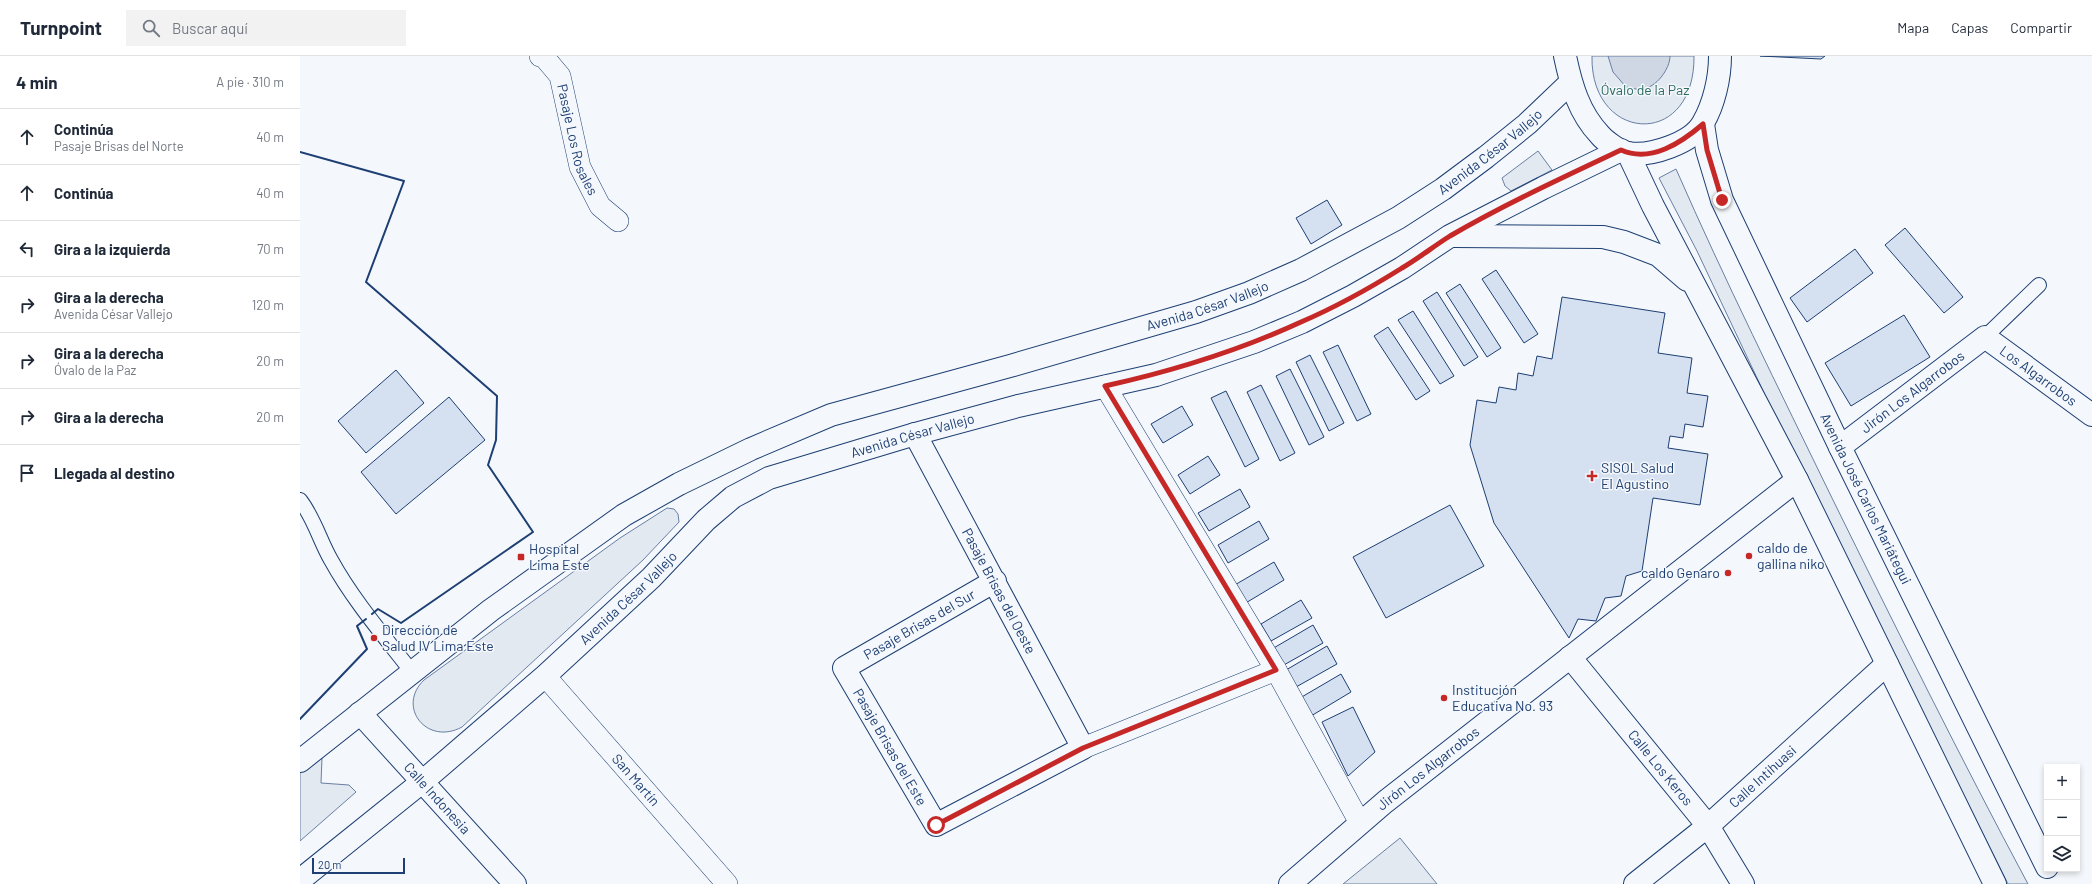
<!DOCTYPE html>
<html lang="es">
<meta charset="utf-8">
<style>
:root{--surface:#fff;--page:#f2f2f3;--text:#1f2937;--muted:#747a83;--line:#e0e1e3}
body{margin:0;font-family:Barlow,sans-serif;background:var(--page);color:var(--text)}
.controls{position:absolute;right:12px;bottom:12px;display:grid;overflow:hidden;border-radius:0px;box-shadow:0 2px 6px #0003}
.controls button{width:36px;height:36px;display:grid;place-items:center;padding:0;border:0;border-bottom:1px solid var(--line);background:var(--surface);color:var(--text);font:20px sans-serif}
.scale{position:absolute;left:12px;bottom:10px;width:93px;box-sizing:border-box;padding-left:4px;border:2px solid #1d3f73;border-top:0;font-size:11px;line-height:14px;white-space:nowrap;color:#1d3f73;-webkit-text-stroke:3px #f4f7fb;paint-order:stroke}
.stop{position:absolute;width:12px;height:12px;margin:-9px;border:3px solid #c62828;border-radius:50%;background:#fff}
.stop.end{background:#c62828;border-color:#fff;box-shadow:0 1px 4px #0008}
.list{margin:0;padding:0;list-style:none}
h2{display:flex;justify-content:space-between;align-items:center;height:52px;margin:0;padding:0 16px;font-size:17px}
h2 small{font-size:13px;font-weight:400;color:var(--muted)}
.list li{display:grid;grid-template-columns:26px 1fr auto;gap:12px;align-items:center;box-sizing:border-box;height:56px;padding:0 16px;border-top:1px solid var(--line)}
.list b{display:block;font-size:15px;white-space:nowrap}
.list p{margin:0;font-size:13px;white-space:nowrap;color:var(--muted)}
.list em{font-size:13px;font-style:normal;color:var(--muted)}
.icon{flex:none;width:22px;height:22px;fill:none;stroke:currentColor;stroke-width:2;stroke-linecap:round;stroke-linejoin:round}
.map{position:relative;flex:none;width:1792px;height:828px;overflow:hidden}
header{display:flex;align-items:center;gap:24px;box-sizing:border-box;height:56px;padding:0 20px;background:var(--surface);border-bottom:1px solid var(--line)}
header strong{font-size:19px}
nav{display:flex;gap:22px;margin-inline-start:auto;font-size:14px}
.search{width:280px;height:36px;background:var(--page);display:flex;align-items:center;gap:10px;box-sizing:border-box;padding:0 14px;border-radius:0px;color:var(--muted);font-size:15px}
main{display:flex}
aside{flex:1;background:var(--surface)}
.map>svg:first-child{display:block}
.green{fill:#e3e9f0;stroke:#687fa3}
.water{fill:#cfd7e4;stroke:#687fa3}
.building{fill:#d5e0f0;stroke:#1d3f73}
.lines{fill:none;stroke-linecap:round;stroke-linejoin:round}
.service-casing{stroke:#1d3f73;stroke-width:16}
.pedestrian-casing{stroke:#1d3f73;stroke-width:22}
.minor-casing{stroke:#1d3f73;stroke-width:24}
.primary-casing{stroke:#1d3f73;stroke-width:24}
.service{stroke:#f4f7fb;stroke-width:14}
.pedestrian{stroke:#f4f7fb;stroke-width:21}
.minor{stroke:#f4f7fb;stroke-width:22}
.primary{stroke:#f4f7fb;stroke-width:22}
.wall{stroke:#1d3f73;stroke-width:2}
.route{stroke:#c62828;stroke-width:5}
.poi-dot{fill:#c62828;stroke:#f4f7fb;stroke-width:1.5}
.labels{text-anchor:middle;stroke-width:3;stroke-linejoin:round;paint-order:stroke}
.park-label{font-size:14px;fill:#2c6c60;stroke:#f4f7fb}
.street-label{font-size:14px;fill:#1d3f73;stroke:#f4f7fb}
.poi-label{font-size:14px;fill:#1d3f73;stroke:#f4f7fb;text-anchor:start}
</style>
<header>
<strong>Turnpoint</strong>
<div class="search"><svg class="icon" aria-label="search" viewBox="0 0 24 24"><circle cx="10" cy="10" r="6"/><path d="M15 15l6 6"/></svg>Buscar aquí</div>
<nav><a>Mapa</a><a>Capas</a><a>Compartir</a></nav>
</header>
<main>
<aside>
<h2>4 min<small>A pie · 310 m</small></h2>
<ul class="list">
<li><svg class="icon" aria-label="ahead" viewBox="0 0 24 24"><path d="M12 20V5M6 11l6-6 6 6"/></svg><div><b>Continúa</b><p>Pasaje Brisas del Norte</p></div><em>40 m</em></li>
<li><svg class="icon" aria-label="ahead" viewBox="0 0 24 24"><path d="M12 20V5M6 11l6-6 6 6"/></svg><div><b>Continúa</b></div><em>40 m</em></li>
<li><svg class="icon" aria-label="left" viewBox="0 0 24 24"><path d="M17 20v-9H6M10 6l-5 5 5 5"/></svg><div><b>Gira a la izquierda</b></div><em>70 m</em></li>
<li><svg class="icon" aria-label="right" viewBox="0 0 24 24"><path d="M7 20v-9h11M14 6l5 5-5 5"/></svg><div><b>Gira a la derecha</b><p>Avenida César Vallejo</p></div><em>120 m</em></li>
<li><svg class="icon" aria-label="right" viewBox="0 0 24 24"><path d="M7 20v-9h11M14 6l5 5-5 5"/></svg><div><b>Gira a la derecha</b><p>Óvalo de la Paz</p></div><em>20 m</em></li>
<li><svg class="icon" aria-label="right" viewBox="0 0 24 24"><path d="M7 20v-9h11M14 6l5 5-5 5"/></svg><div><b>Gira a la derecha</b></div><em>20 m</em></li>
<li><svg class="icon" aria-label="arrive" viewBox="0 0 24 24"><path d="M6 21V4h12l-3 4 3 4H6"/></svg><div><b>Llegada al destino</b></div></li>
</ul>
</aside>
<div class="map">
<svg width="1792" height="828" viewBox="0 0 1792 828">
<rect width="100%" height="100%" fill="#f4f7fb"/>
<g class="green">
<path d="M1292 0H1394C1395 94 1290 87 1292 0Z"/>
<path d="M1238 95 1252 114 1211 135 1205 130 1202 122Z"/>
<path d="M1376 113C1425 225 1479 333 1532 442 1596 572 1660 701 1728 828H1708L1492 396 1397 195 1359 122Z"/>
<path d="M367 452 374 453 378 458 379 466 343 504 162 671C127 690 96 651 124 624L320 482Z"/>
<path d="M17 696 22 702 21 727 49 729 56 736 0 785V710Z"/>
<path d="M1100 782 1137 828H1043Z"/>
</g>
<path class="water" d="M1308 0H1370C1370 13 1356 32 1342 33 1337 34 1331 32 1326 31L1313 16Z"/>
<g class="building">
<path d="M1460 0H1525L1521 3Z"/>
<path d="M1027 144 1042 169 1011 188 996 162Z"/>
<path d="M1605 172 1663 241 1644 257 1585 189Z"/>
<path d="M1555 193 1573 217 1507 266 1490 242Z"/>
<path d="M1196 214 1238 278 1224 287 1182 223Z"/>
<path d="M1160 228 1201 292 1187 301 1146 237Z"/>
<path d="M1137 236 1178 301 1164 310 1123 245Z"/>
<path d="M1262 241 1365 257 1358 297 1392 302 1387 337 1408 340 1403 371 1385 368 1383 382 1370 380 1368 392 1408 398 1400 449 1353 442 1342 515 1326 520 1321 540 1305 542 1296 565 1278 563 1269 582 1194 467 1170 389 1177 344 1196 347 1199 331 1216 334 1218 317 1233 320 1237 300 1252 303Z"/>
<path d="M1113 255 1154 320 1140 328 1098 264Z"/>
<path d="M1604 259 1630 301 1551 350 1525 307Z"/>
<path d="M1088 271 1130 335 1116 344 1074 280Z"/>
<path d="M1038 289 1071 358 1057 365 1023 296Z"/>
<path d="M1010 299 1044 367 1029 375 996 306Z"/>
<path d="M990 313 1024 381 1009 389 976 320Z"/>
<path d="M96 314 124 347 66 397 38 365Z"/>
<path d="M961 329 995 397 980 405 947 336Z"/>
<path d="M926 335 959 403 945 411 911 342Z"/>
<path d="M149 341 185 384 96 458 61 416Z"/>
<path d="M882 350 893 369 863 387 851 368Z"/>
<path d="M908 400 920 419 890 438 878 419Z"/>
<path d="M940 433 950 451 909 475 898 457Z"/>
<path d="M1150 449 1184 510 1086 562 1053 501Z"/>
<path d="M959 465 969 483 928 507 918 489Z"/>
<path d="M974 506 984 524 944 548 933 530Z"/>
<path d="M1001 544 1012 562 971 585 961 568Z"/>
<path d="M1013 569 1023 587 982 610 972 593Z"/>
<path d="M1027 590 1037 608 996 631 986 614Z"/>
<path d="M1041 618 1051 636 1011 660 1000 642Z"/>
<path d="M1053 651 1075 696 1048 720 1022 666Z"/>
</g>
<g class="lines">
<g class="service-casing">
<g id="service">
<path d="M1685 281 1739 229"/>
<path d="M0 444C14 462 20 485 31 504 53 544 84 580 112 616"/>
</g>
</g>
<g class="pedestrian-casing">
<g id="pedestrian">
<path id="s1" d="M240 0 244 1 260 20 280 111 300 150 318 165"/>
<path d="M805 330 976 614 1060 767"/>
<path id="s2" d="M245 620 427 828"/>
<path d="M783 692 976 614"/>
</g>
</g>
<g class="minor-casing">
<g id="minor">
<path id="s3" d="M615 378 783 692 636 769 544 612 695 525"/>
<path id="s4" d="M1540 391 1685 281 1792 359"/>
<path id="s5" d="M1270 601 1408 770 1443 828"/>
<path id="s6" d="M60 657 215 828"/>
<path id="s7" d="M990 828 1085 746 1497 424"/>
<path id="s8" d="M1335 828 1408 770 1587 608"/>
</g>
</g>
<g class="primary-casing">
<g id="primary">
<path d="M1265 0C1271 29 1279 57 1300 79 1305 85 1320 96 1328 97 1350 101 1392 87 1403 67 1414 48 1420 22 1420 0"/>
<path id="s9" d="M1403 68 1407 94 1422 144 1540 391 1747 811"/>
<path d="M1328 97 1353 150 1497 424 1695 828"/>
<path d="M1154 180 1303 181 1324 186 1358 199 1387 224"/>
<path id="s10" d="M0 705 191 554 324 459 379 428 451 393 531 359 710 310 896 256 949 237 1001 214 1098 162 1143 133 1186 101 1227 68 1270 27"/>
<path id="s11" d="M0 824 122 726 245 620 351 522 406 464 433 441 469 422 615 378 718 350 856 319 954 286 1002 266 1053 240 1102 212 1150 180 1243 132 1321 94"/>
</g>
</g>
<use href="#service" class="service"/>
<use href="#pedestrian" class="pedestrian"/>
<use href="#minor" class="minor"/>
<use href="#primary" class="primary"/>
<g class="wall">
<path d="M0 96 104 125 66 226 197 340 196 384 188 409 233 476 101 567 78 553 72 558"/>
<path d="M0 663 67 593 57 570 66 563"/>
</g>
</g>
<g class="lines">
<path class="route" d="M636 769 783 692 976 614 805 330C873 315 938 295 1001 266 1036 251 1070 232 1102 212 1119 202 1134 190 1150 180 1205 148 1264 121 1321 94 1351 107 1381 87 1403 68L1407 94 1422 144"/>
</g>
<g class="poi-dot">
<path d="M1290 414h4v4h4v4h-4v4h-4v-4h-4v-4h4z"/>
<circle cx="1449" cy="500" r="4"/>
<rect x="217" y="497" width="8" height="8" rx="2"/>
<circle cx="1428" cy="517" r="4"/>
<circle cx="74" cy="582" r="4"/>
<circle cx="1144" cy="642" r="4"/>
</g>
<g class="labels">
<g class="park-label">
<text x="1345" y="39">Óvalo de la Paz</text>
</g>
<g class="street-label">
<text dy="5" stroke="none"><textPath href="#s1" startOffset="95">Pasaje Los Rosales</textPath></text>
<text dy="5" stroke="none"><textPath href="#s10" startOffset="1353">Avenida César Vallejo</textPath></text>
<text dy="5" stroke="none"><textPath href="#s10" startOffset="1029">Avenida César Vallejo</textPath></text>
<text dy="5" stroke="none"><textPath href="#s4" startOffset="248">Los Algarrobos</textPath></text>
<text dy="5" stroke="none"><textPath href="#s4" startOffset="91">Jirón Los Algarrobos</textPath></text>
<text dy="5" stroke="none"><textPath href="#s11" startOffset="769">Avenida César Vallejo</textPath></text>
<text dy="5" stroke="none"><textPath href="#s9" startOffset="410">Avenida José Carlos Mariátegui</textPath></text>
<text dy="5" stroke="none"><textPath href="#s3" startOffset="178">Pasaje Brisas del Oeste</textPath></text>
<text dy="5" stroke="none"><textPath href="#s11" startOffset="433">Avenida César Vallejo</textPath></text>
<text dy="5" stroke="none"><textPath href="#s3" startOffset="791">Pasaje Brisas del Sur</textPath></text>
<text transform="translate(590 691) rotate(60)" y="5">Pasaje Brisas del Este</text>
<text dy="5" stroke="none"><textPath href="#s7" startOffset="180">Jirón Los Algarrobos</textPath></text>
<text dy="5" stroke="none"><textPath href="#s5" startOffset="143">Calle Los Keros</textPath></text>
<text dy="5" stroke="none"><textPath href="#s8" startOffset="167">Calle Intihuasi</textPath></text>
<text dy="5" stroke="none"><textPath href="#s2" startOffset="138">San Martín</textPath></text>
<text dy="5" stroke="none"><textPath href="#s6" startOffset="115">Calle Indonesia</textPath></text>
</g>
<g class="poi-label">
<text x="1301" y="417">SISOL Salud<tspan x="1301" dy="16">El Agustino</tspan></text>
<text x="1457" y="497">caldo de<tspan x="1457" dy="16">gallina niko</tspan></text>
<text x="229" y="498">Hospital<tspan x="229" dy="16">Lima Este</tspan></text>
<text x="1420" y="522" text-anchor="end">caldo Genaro</text>
<text x="82" y="579">Dirección de<tspan x="82" dy="16">Salud IV Lima Este</tspan></text>
<text x="1152" y="639">Institución<tspan x="1152" dy="16">Educativa No. 93</tspan></text>
</g>
</g>
</svg>
<div class="controls">
<button>+</button>
<button>−</button>
<button><svg class="icon" aria-label="layers" viewBox="0 0 24 24"><path d="M12 4l9 5-9 5-9-5zM3 14l9 5 9-5"/></svg></button>
</div>
<div class="scale">20 m</div>
<div class="stop" style="left:636px;top:769px"></div>
<div class="stop end" style="left:1422px;top:144px"></div>
</div>
</main>
